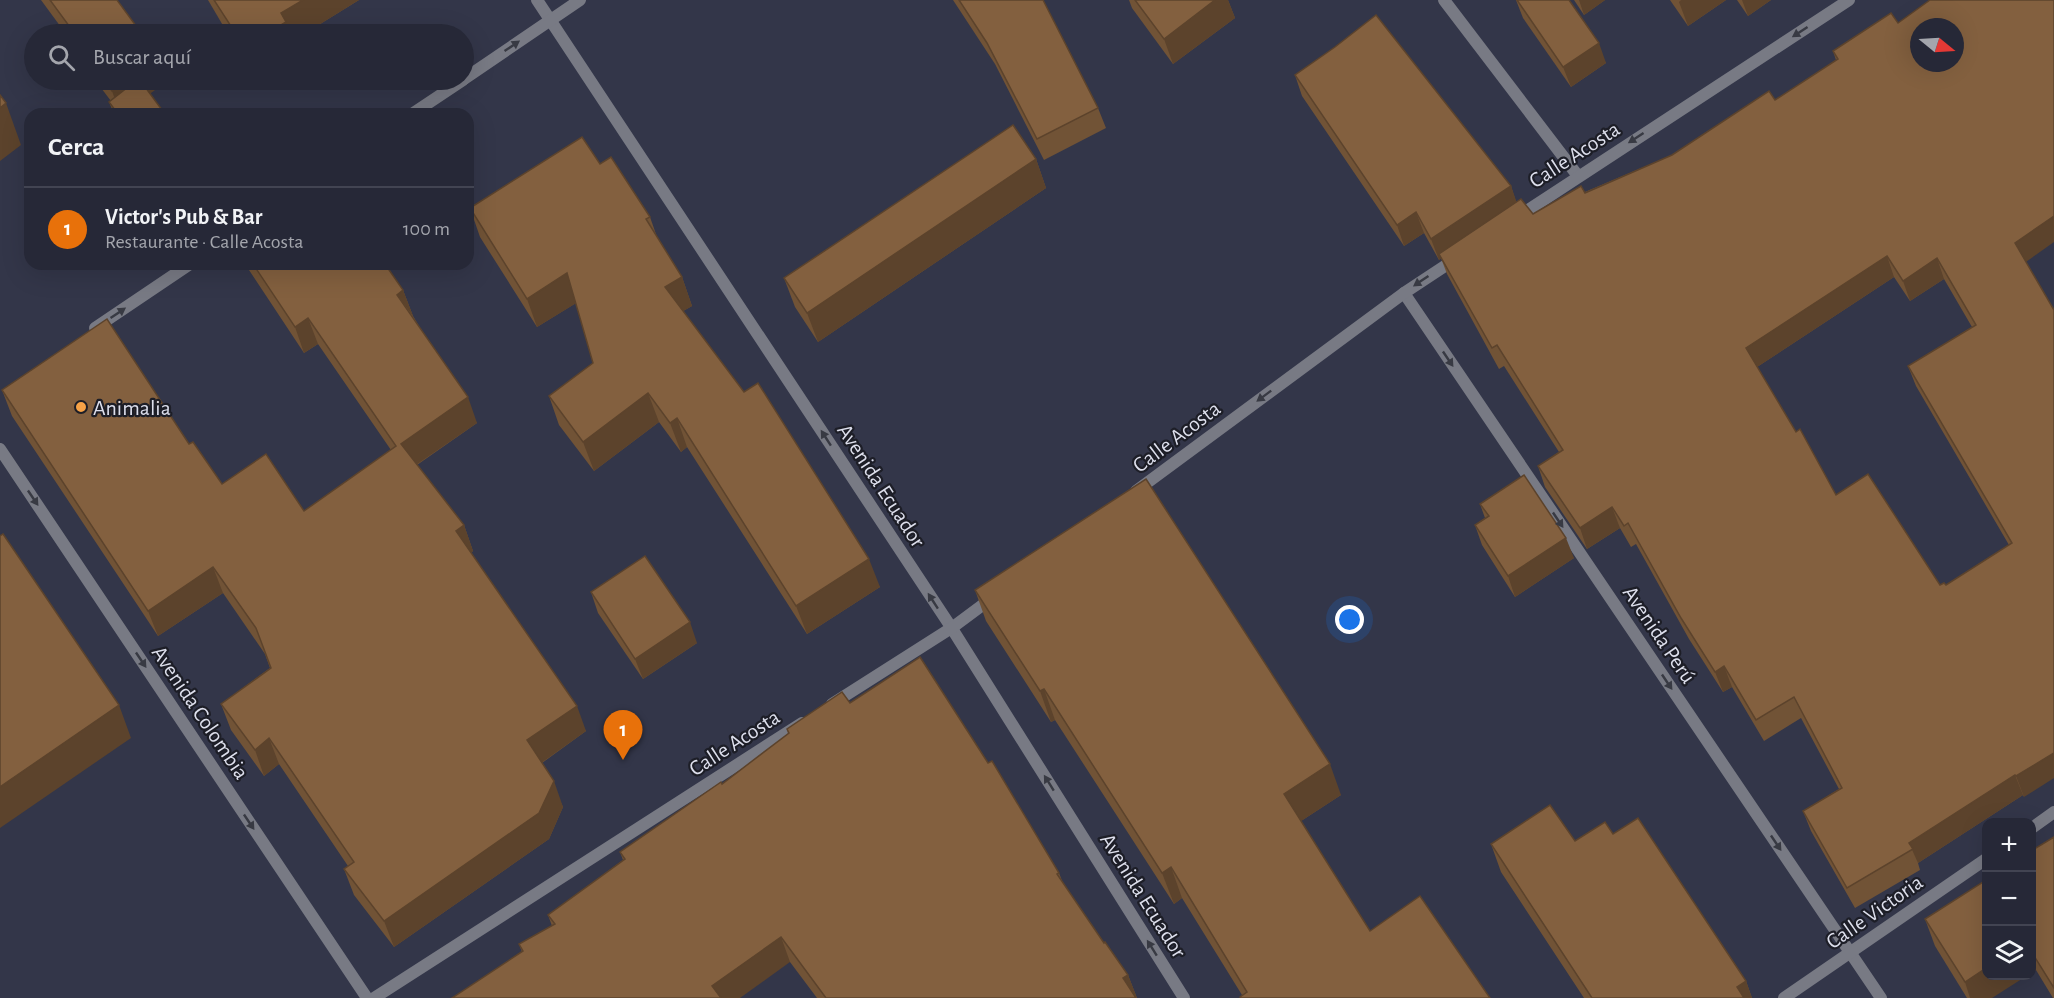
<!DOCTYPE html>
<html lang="es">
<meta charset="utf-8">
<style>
:root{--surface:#262837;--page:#2e303f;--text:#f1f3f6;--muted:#a4a6ad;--line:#424452;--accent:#95b2f1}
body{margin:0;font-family:"Alegreya Sans",sans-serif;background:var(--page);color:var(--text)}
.controls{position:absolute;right:18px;bottom:18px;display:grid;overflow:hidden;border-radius:12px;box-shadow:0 6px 24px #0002}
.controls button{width:54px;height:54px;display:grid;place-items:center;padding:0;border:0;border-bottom:2px solid var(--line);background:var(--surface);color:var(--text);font:30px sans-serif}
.compass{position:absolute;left:1910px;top:18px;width:54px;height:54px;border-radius:50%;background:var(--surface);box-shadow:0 6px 24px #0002;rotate:108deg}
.you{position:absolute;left:1350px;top:620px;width:21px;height:21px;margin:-15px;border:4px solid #fff;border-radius:50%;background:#1a73e8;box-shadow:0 0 0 9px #1a73e833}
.badge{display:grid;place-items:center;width:39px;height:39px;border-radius:50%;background:var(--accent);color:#fff;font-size:20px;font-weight:700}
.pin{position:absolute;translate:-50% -50px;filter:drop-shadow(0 2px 3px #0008)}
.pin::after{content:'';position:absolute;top:32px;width:21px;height:18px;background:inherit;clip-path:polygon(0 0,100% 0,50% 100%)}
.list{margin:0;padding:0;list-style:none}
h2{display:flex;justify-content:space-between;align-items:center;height:78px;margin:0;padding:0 24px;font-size:26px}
h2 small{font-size:20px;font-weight:400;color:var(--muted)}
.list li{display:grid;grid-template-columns:39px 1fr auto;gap:18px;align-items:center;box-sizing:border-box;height:84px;padding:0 24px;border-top:2px solid var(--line)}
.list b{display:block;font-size:22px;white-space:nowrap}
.list p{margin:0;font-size:20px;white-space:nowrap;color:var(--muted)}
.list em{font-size:20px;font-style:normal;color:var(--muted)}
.icon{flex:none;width:33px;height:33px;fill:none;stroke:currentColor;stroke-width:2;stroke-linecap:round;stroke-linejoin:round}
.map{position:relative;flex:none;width:2054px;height:998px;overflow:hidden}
.search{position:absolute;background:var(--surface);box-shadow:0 6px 24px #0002;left:24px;top:24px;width:450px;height:66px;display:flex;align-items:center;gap:15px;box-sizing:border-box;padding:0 21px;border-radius:33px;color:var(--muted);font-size:22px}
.panel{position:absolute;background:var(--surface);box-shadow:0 6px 24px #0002;left:24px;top:108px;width:450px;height:162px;border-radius:18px}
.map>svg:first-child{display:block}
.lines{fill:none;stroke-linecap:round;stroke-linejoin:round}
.minor{stroke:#787a84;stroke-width:12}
.wall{fill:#715336;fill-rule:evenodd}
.shaded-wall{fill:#5c432c}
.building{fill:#83603f;stroke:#5c432c;stroke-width:1.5;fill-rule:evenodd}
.oneway{fill:#383a43}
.poi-dot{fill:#f6a247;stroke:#1d1e27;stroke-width:2}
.labels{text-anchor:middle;stroke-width:4.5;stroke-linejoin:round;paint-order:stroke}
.street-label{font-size:22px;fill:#dddfec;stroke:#1d1e27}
.poi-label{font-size:22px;fill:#dddfec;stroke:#1d1e27;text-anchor:start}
</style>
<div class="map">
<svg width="2054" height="998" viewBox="0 0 2054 998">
<rect width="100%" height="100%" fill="#333649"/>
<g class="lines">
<g class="minor">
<path d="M537 0 951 627 1184 998"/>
<path d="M1444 0 1578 176"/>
<path d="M464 79 580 0"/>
<path d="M412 114 463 80"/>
<path d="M1516 218 1849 0"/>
<path d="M1404 293 1881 998"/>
<path d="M95 328 190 264"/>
<path d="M0 449 367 998"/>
<path d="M1136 491 1404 293 1457 258"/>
<path d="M832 704 953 627 992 598"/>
<path d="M2032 828 2054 812"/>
<path d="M374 998 802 723"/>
<path d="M1784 998 1986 859"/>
</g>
</g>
<g class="wall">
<path d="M41 0H117L142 34H66Z"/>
<path d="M208 0H359L304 34H228Z"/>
<path d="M953 0H1043L1098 108 1106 128 1044 160 995 64Z"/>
<path d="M1129 0H1228L1235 18 1173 64 1132 8Z"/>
<path d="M1516 0H1569L1606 63 1571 87 1523 18Z"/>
<path d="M1574 0H1605L1584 15Z"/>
<path d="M1670 0H1726L1688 26Z"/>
<path d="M1737 0H1771L1748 16Z"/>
<path d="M1833 51 2026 262 2024 797 2023 795 1918 863 1920 870 1855 908 1811 831 1803 811 1839 789 1801 718 1764 741 1732 687 1723 692 1689 639 1636 544 1631 547 1620 528 1587 549 1545 487 1538 466 1559 452 1504 366 1499 369 1447 274 1441 258 1439 260 1424 233 1404 246 1302 96 1295 75 1511 186 1516 202 1533 214 1672 155 1775 100 1836 60ZM1894 277 1910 301 1944 279 1972 327 1908 366 1916 386 2009 545 1946 585H1940L1836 495 1796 432 1757 367Z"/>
<path d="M95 80H166L167 81 150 93 165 114H114L109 102 111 101Z"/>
<path d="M1036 159 1046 188 818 342 795 307 784 278Z"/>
<path d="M600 164 650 217 657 237 682 277 692 306 683 311 880 587 807 634 687 447 681 452 659 422 594 471 559 425 549 396 593 363 576 303 537 327 480 237 470 208Z"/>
<path d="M245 264H385L403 290 413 316 477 423 417 465 464 525 473 551 471 553 586 731 542 763 563 807 549 839 394 947 354 895 344 869 348 866 279 764 264 776 231 730 221 704 270 668 265 654 223 593 158 636 12 416 2 390 189 444 222 484 304 511 391 450 318 344 304 353Z"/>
<path d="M1480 504 1574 558 1515 597 1482 545 1475 525 1485 518Z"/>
<path d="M975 590 1341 795 1301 821 1370 931 1490 998 1242 995 1182 898 1174 904 1055 720 1051 722 986 621Z"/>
<path d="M591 592 697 643 643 679 598 613Z"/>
<path d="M850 703 988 763 1059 873 1063 883 1104 943 1128 975 1137 998H817L790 962 522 952 519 944 552 926 548 915 623 860 620 852 722 784 788 734 787 729Z"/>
<path d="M1613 834 1746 981 1752 998H1584L1501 872 1491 844 1575 841Z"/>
<path d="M2054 837V998H2053L2036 970 2031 973V851Z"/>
<path d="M1925 919 1992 998H1967L1935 946Z"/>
</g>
<g class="shaded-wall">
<path d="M303 0H359L304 34H266L281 13Z"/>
<path d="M1215 0H1228L1235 18 1173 64 1164 39Z"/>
<path d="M1579 0H1605L1584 15Z"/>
<path d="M1681 0H1726L1688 26 1679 2Z"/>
<path d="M1742 0H1771L1748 16Z"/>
<path d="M1599 43 1606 63 1571 87 1563 67Z"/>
<path d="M127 80H166L167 81 123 114H120L112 91Z"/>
<path d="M6 103 21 145 0 161V108Z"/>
<path d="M1036 159 1046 188 818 342 807 313Z"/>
<path d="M1511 186 1518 206 1439 254 1441 258 1439 260 1431 239Z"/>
<path d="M1416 212 1424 233 1404 246 1397 225Z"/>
<path d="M2054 216V242L2023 264 2015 243Z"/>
<path d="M1887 256 1894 277 1754 369 1746 348Z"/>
<path d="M1937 258 1944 279 1910 301 1903 281Z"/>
<path d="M567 273 578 302 537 327 527 299Z"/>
<path d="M682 277 692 306 675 316 665 287Z"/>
<path d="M403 290 413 316 397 295Z"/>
<path d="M308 318 318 344 304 353 295 327Z"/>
<path d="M648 393 659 422 594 471 583 442Z"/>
<path d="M468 397 477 423 410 469 401 444Z"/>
<path d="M677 418 687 447 681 452 670 423Z"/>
<path d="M1612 507 1620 528 1587 549 1580 528Z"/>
<path d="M464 525 473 551 466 557 456 531Z"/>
<path d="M1566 538 1574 558 1515 597 1508 576Z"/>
<path d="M869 559 880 587 807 634 796 606Z"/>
<path d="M213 567 223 593 158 636 148 611Z"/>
<path d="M690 622 697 643 643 679 635 659Z"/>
<path d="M1724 666 1732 687 1723 692 1715 672Z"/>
<path d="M1044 689 1055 720 1051 722 1040 691Z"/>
<path d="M119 705 131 738 0 828V787Z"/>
<path d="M577 706 586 731 537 766 527 740Z"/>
<path d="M269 738 279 764 264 776 255 750Z"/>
<path d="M2054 753V778L2024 797 2016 776Z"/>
<path d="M1330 764 1341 795 1295 825 1284 794Z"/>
<path d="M2015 775 2023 795 1918 863 1909 843Z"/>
<path d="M554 781 563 807 549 839 394 947 384 921Z"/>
<path d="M1171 867 1182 898 1174 904 1162 873Z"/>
<path d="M781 937 790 962 740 998H716L712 986Z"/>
<path d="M2031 957 2036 970 2031 973Z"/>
<path d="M1986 968V975H2028L1992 998H1970L1965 982Z"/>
<path d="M1128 975 1137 998 1123 978Z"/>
<path d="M1746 981 1752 998H1741L1737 987Z"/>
</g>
<g class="building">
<path d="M50 0H117L142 34H75Z"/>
<path d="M214 0H303L281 13 286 22 266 34H236Z"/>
<path d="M959 0H1043L1098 108 1037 139 987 43Z"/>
<path d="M1135 0H1215L1164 39Z"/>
<path d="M1517 0H1569L1599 43 1563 67Z"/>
<path d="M1930 0H2054V216L2015 243 2054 310V753L2016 776 2015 775 1909 843 1913 849 1847 888 1803 811 1842 788 1794 697 1756 720 1724 666 1715 672 1681 618 1628 523 1624 526 1612 507 1580 528 1538 466 1563 450 1497 345 1492 348 1439 254 1521 199 1533 214 1581 186 1585 193 1672 155 1769 91 1775 100 1838 59 1833 51 1891 13 1898 23ZM1919 27H1955V63H1919ZM1887 256 1903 281 1937 258 1976 325 1908 366 2012 543 1946 585 1944 583 1940 585 1868 474 1836 495 1800 429 1796 432 1746 348Z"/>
<path d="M1376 15 1511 186 1431 239 1416 212 1397 225 1295 75 1335 47Z"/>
<path d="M104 80H127L112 91Z"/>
<path d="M137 80H140L165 114H118L109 102Z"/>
<path d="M0 95 6 103 0 108Z"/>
<path d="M1013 125 1036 159 807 313 784 278Z"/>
<path d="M582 137 600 164 611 157 650 217 646 219 682 277 665 287 744 392 758 383 869 559 796 606 677 418 670 423 648 393 583 442 549 396 593 363 567 273 527 299 470 208Z"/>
<path d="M253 264H385L403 290 397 295 468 397 401 444 464 525 456 531 577 706 527 740 554 781 539 813 384 921 344 869 354 862 269 738 255 750 221 704 271 668 256 628 213 567 148 611 2 390 107 319 189 444 193 442 222 484 266 454 304 511 396 446 308 318 295 327Z"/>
<path d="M1524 475 1566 538 1508 576 1475 525 1489 516 1480 504Z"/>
<path d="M1146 479 1330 764 1284 794 1370 931 1420 896 1490 998H1241L1240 997 1247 992 1171 867 1162 873 1044 689 1040 691 975 590Z"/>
<path d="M3 534 119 705 0 787V536Z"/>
<path d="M645 556 690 622 635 659 591 592Z"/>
<path d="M920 657 988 763 992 761 1059 873 1057 874 1104 943 1105 942 1128 975 1123 978 1136 998H826L781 937 712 986 721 998H452L523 951 519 944 555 924 548 915 625 859 620 852 721 782 722 784 789 733 787 729 842 692 850 703Z"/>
<path d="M1550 805 1575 841 1605 822 1613 834 1638 818 1746 981 1737 987 1744 998H1592L1491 844Z"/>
<path d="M2054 837V988L2031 951V851Z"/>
<path d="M1986 880V968L1965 982 1925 919Z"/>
</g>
<defs><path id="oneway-solid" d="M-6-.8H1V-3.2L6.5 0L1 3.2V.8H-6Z" transform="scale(1.5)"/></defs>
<g class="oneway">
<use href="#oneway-solid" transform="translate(1800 32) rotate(147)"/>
<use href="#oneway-solid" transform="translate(512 46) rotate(-34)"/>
<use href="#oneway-solid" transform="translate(1636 138) rotate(147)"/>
<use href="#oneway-solid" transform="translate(1421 281) rotate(146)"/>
<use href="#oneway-solid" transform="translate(118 313) rotate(-34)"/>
<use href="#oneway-solid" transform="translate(1448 359) rotate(56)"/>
<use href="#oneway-solid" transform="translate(1264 396) rotate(143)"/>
<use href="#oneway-solid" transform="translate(826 438) rotate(-123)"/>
<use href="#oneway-solid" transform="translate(33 498) rotate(56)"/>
<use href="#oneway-solid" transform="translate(1558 520) rotate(56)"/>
<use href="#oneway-solid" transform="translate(933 601) rotate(-123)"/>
<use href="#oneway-solid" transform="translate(141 660) rotate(56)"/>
<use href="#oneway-solid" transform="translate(1667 682) rotate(56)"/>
<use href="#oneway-solid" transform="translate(1049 783) rotate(-122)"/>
<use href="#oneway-solid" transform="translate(249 822) rotate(56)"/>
<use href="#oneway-solid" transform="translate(1776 843) rotate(56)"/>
<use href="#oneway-solid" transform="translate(1152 948) rotate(-122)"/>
</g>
<circle class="poi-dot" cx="81" cy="407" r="6"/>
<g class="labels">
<g class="street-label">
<text transform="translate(1574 154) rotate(-33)" y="8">Calle Acosta</text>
<text transform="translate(1176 436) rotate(-37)" y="8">Calle Acosta</text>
<text transform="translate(882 485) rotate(57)" y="8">Avenida Ecuador</text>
<text transform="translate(1660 634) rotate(56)" y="8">Avenida Perú</text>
<text transform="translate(201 712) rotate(56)" y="8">Avenida Colombia</text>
<text transform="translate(734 742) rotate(-33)" y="8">Calle Acosta</text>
<text transform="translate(1144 895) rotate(58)" y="8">Avenida Ecuador</text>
<text transform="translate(1874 911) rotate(-35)" y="8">Calle Victoria</text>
</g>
<g class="poi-label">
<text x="93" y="415">Animalia</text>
</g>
</g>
</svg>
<div class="controls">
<button>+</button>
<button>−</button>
<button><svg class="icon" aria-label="layers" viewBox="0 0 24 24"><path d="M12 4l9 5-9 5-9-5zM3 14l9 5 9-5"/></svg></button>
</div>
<svg class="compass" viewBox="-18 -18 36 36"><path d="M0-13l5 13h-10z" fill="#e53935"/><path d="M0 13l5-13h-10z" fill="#a4a6ad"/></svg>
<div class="you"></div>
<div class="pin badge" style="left:623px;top:760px;background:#e8710a">1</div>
<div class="search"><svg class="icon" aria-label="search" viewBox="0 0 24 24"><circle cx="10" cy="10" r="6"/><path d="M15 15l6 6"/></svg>Buscar aquí</div>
<section class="panel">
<h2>Cerca<small></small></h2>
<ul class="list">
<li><span class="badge" style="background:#e8710a">1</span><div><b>Victor's Pub &amp; Bar</b><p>Restaurante · Calle Acosta</p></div><em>100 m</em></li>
</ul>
</section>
</div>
